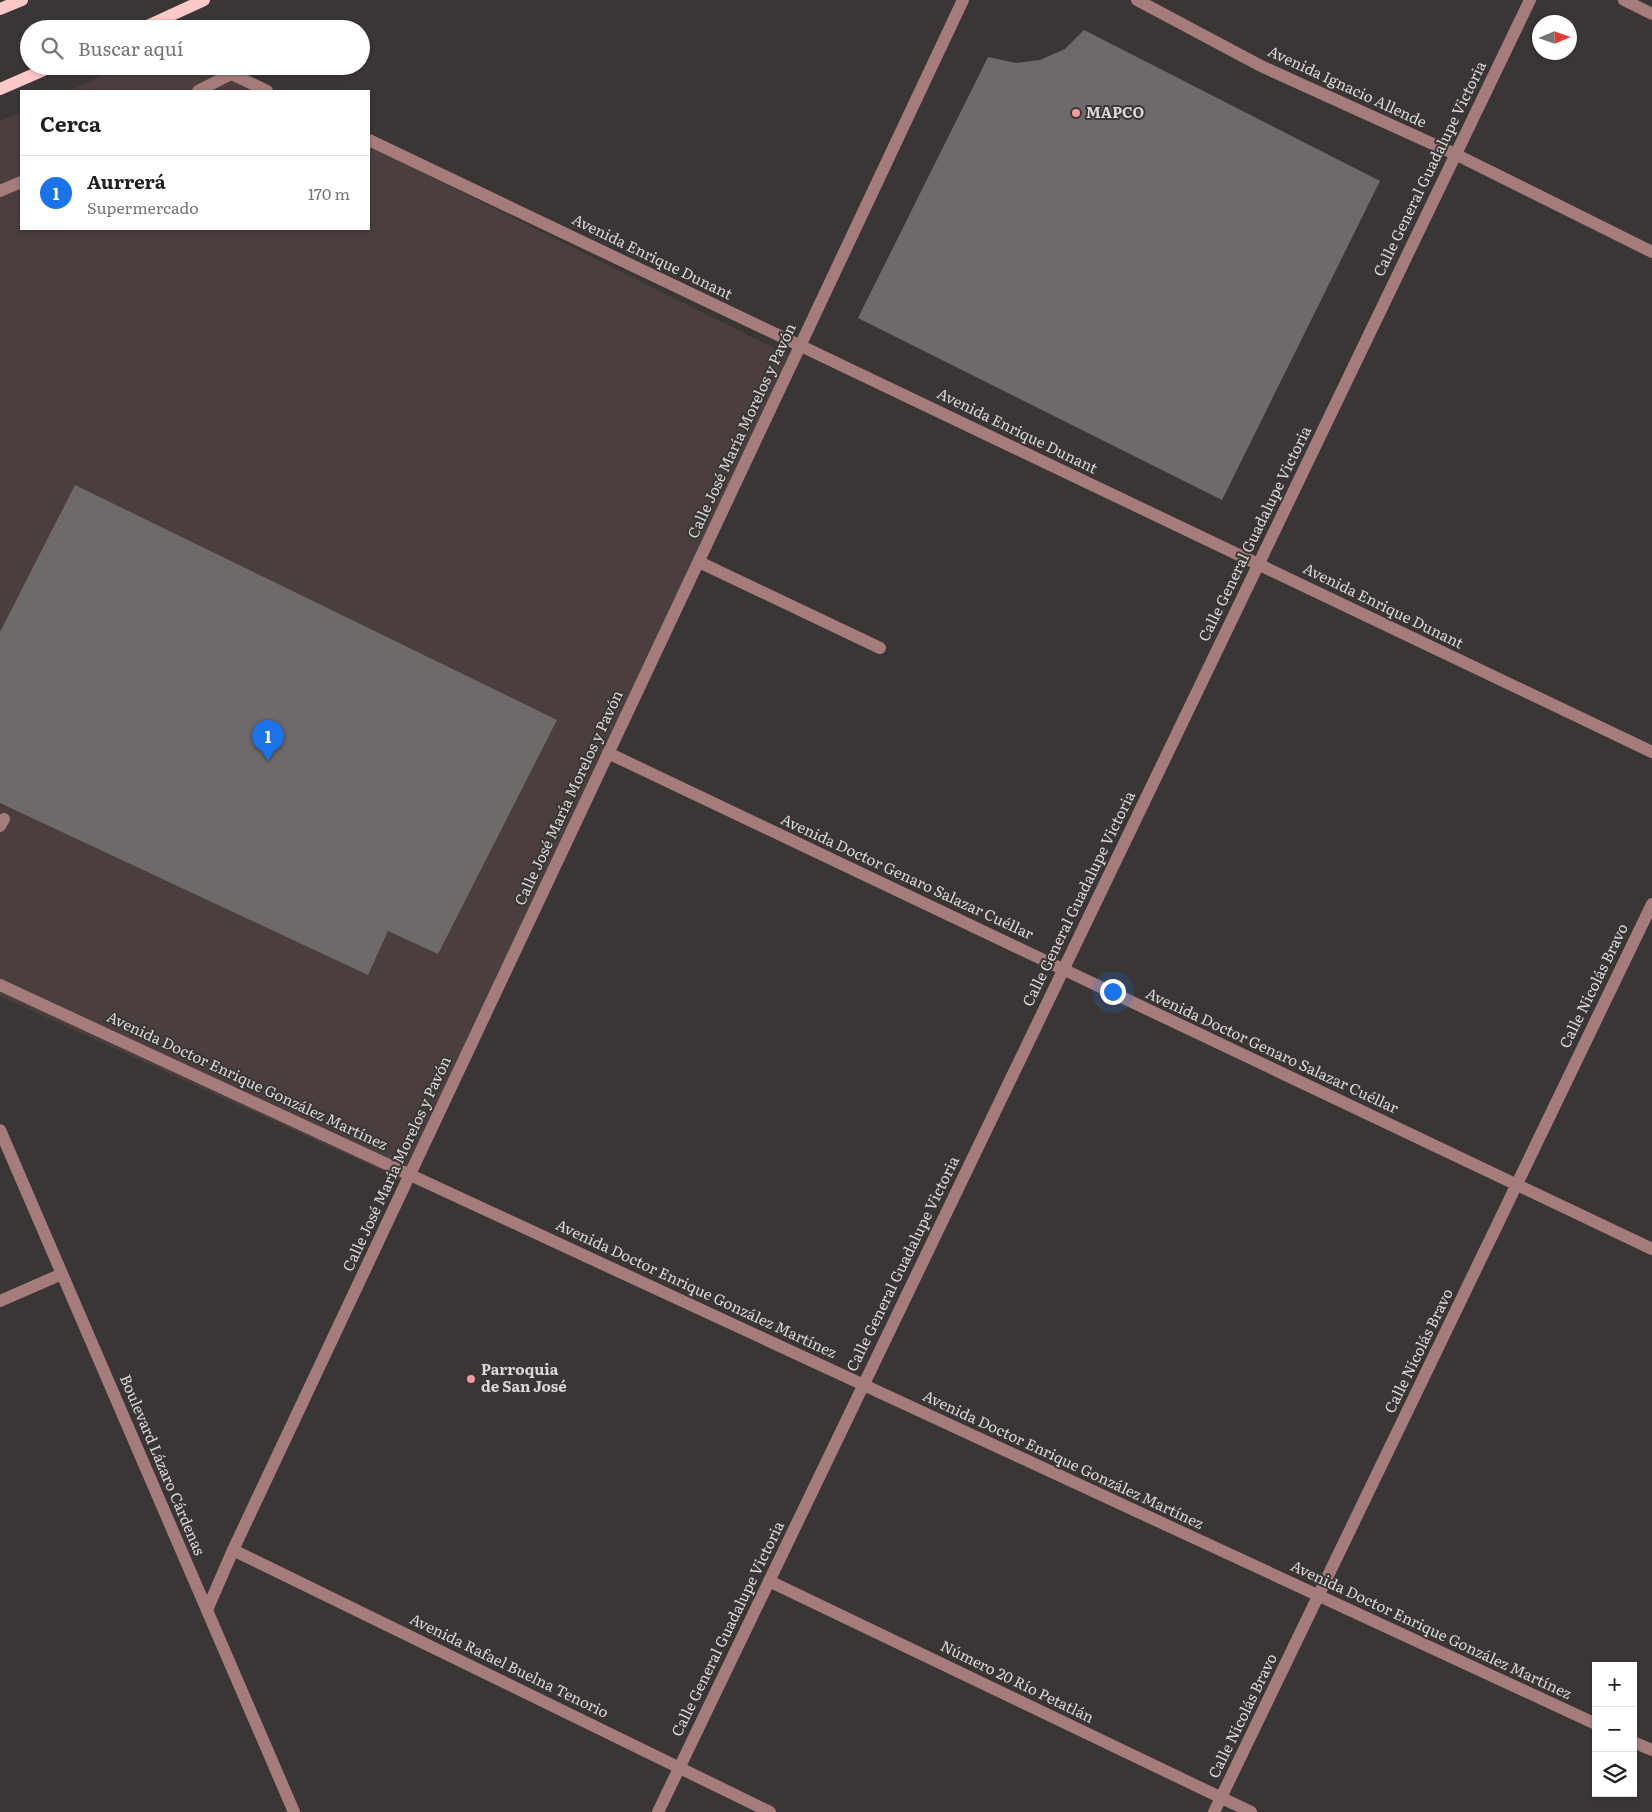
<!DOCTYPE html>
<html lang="es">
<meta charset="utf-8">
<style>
:root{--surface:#fff;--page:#f2f2f2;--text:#202124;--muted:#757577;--line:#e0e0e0;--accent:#1a73e8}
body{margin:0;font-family:Literata,serif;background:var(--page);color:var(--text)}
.controls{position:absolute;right:15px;bottom:15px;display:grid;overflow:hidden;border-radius:0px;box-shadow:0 1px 4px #0004}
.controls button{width:45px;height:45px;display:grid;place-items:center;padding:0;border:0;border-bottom:1px solid var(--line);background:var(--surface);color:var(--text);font:25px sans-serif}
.compass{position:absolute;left:1532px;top:15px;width:45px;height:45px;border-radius:50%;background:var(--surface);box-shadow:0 1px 4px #0004;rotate:88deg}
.you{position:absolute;left:1112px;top:991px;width:18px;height:18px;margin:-12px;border:4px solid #fff;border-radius:50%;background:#1a73e8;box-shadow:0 0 0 8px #1a73e833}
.badge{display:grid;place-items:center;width:32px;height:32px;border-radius:50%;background:var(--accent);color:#fff;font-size:16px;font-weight:700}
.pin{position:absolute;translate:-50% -41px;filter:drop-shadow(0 1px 2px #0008)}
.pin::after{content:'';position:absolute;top:26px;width:18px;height:15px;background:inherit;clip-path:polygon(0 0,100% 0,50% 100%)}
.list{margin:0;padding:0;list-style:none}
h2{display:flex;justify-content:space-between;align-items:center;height:65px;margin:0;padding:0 20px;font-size:21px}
h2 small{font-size:16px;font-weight:400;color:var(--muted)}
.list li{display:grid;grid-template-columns:32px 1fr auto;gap:15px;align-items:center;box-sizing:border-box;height:75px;padding:0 20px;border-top:1px solid var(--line)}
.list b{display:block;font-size:19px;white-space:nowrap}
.list p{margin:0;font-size:16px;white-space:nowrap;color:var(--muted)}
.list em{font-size:16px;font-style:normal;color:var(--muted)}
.icon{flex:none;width:28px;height:28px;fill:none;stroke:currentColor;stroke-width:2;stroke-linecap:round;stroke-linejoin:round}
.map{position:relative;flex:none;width:1652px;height:1812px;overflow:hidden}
.search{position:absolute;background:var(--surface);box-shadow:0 1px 4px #0004;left:20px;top:20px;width:350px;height:55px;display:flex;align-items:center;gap:12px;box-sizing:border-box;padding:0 18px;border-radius:28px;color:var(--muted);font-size:19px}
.panel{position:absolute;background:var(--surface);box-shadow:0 1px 4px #0004;left:20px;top:90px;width:350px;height:140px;border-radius:0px}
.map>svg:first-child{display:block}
.built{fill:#4a3e3e}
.building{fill:#6f6a6a}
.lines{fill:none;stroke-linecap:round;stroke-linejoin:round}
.minor{stroke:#a67b7b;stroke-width:12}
.major{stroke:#fdc8c8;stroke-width:12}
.poi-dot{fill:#f59b9d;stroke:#3b3636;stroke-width:2}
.labels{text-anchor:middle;stroke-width:4;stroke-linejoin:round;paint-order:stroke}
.street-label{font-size:15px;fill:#dad7d7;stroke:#3b3636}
.poi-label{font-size:15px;font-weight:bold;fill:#dad7d7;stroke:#3b3636;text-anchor:start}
</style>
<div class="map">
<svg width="1652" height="1812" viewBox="0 0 1652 1812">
<rect width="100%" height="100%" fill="#3b3636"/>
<g class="built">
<path d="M124 66H210L260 91H67Z"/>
<path d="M21 112V229H369V146L794 358 402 1180 0 996V121Z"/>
</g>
<g class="building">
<path d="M1084 30 1380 181 1222 500 858 318 988 57 1016 63 1040 60 1065 49Z"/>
<path d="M75 485 557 720 438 954 388 931 368 975 0 803V632Z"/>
</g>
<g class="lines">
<g class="minor">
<path d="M1137 0 1261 66 1455 154 1652 252"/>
<path d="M1624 0 1652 14"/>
<path d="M215 66 267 91"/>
<path d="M198 91 231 74"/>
<path d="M369 140 1652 752"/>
<path d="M0 191 21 182"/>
<path d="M699 562 880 648"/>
<path d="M608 753 1652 1249"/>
<path d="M0 826 4 819"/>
<path d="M0 985 1596 1724"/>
<path d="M0 1130 294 1812"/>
<path d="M0 1301 62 1274"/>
<path d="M233 1550 770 1812"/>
<path d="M769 1581 1251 1812"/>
<path d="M207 1610 233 1550 963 0"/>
<path d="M1633 1742 1652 1750"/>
<path d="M658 1812 1530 0"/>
<path d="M1214 1812 1652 904"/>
</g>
<g class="major">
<path d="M0 9 22 0"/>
<path d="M141 29 204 0"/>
<path d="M0 89 53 66"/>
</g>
</g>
<g class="poi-dot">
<circle cx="1076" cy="113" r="5"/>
<circle cx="471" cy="1379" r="5"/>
</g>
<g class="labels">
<g class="street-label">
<text transform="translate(1347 87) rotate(25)" y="5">Avenida Ignacio Allende</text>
<text transform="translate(1430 169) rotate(-64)" y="5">Calle General Guadalupe Victoria</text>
<text transform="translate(652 257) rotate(26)" y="5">Avenida Enrique Dunant</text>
<text transform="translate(742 431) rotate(-65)" y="5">Calle José María Morelos y Pavón</text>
<text transform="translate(1017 431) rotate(26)" y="5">Avenida Enrique Dunant</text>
<text transform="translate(1255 534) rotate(-64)" y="5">Calle General Guadalupe Victoria</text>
<text transform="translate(1383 606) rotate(26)" y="5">Avenida Enrique Dunant</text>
<text transform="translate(569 798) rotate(-65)" y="5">Calle José María Morelos y Pavón</text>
<text transform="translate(907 877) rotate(25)" y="5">Avenida Doctor Genaro Salazar Cuéllar</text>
<text transform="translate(1079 899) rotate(-64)" y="5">Calle General Guadalupe Victoria</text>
<text transform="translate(1594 986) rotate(-64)" y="5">Calle Nicolás Bravo</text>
<text transform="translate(1272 1051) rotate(25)" y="5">Avenida Doctor Genaro Salazar Cuéllar</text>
<text transform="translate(247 1081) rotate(25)" y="5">Avenida Doctor Enrique González Martínez</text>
<text transform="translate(397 1164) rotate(-65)" y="5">Calle José María Morelos y Pavón</text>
<text transform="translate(903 1264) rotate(-64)" y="5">Calle General Guadalupe Victoria</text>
<text transform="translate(696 1289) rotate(25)" y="5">Avenida Doctor Enrique González Martínez</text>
<text transform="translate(1419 1351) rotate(-64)" y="5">Calle Nicolás Bravo</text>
<text transform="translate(1063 1460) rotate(25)" y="5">Avenida Doctor Enrique González Martínez</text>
<text transform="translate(162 1465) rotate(67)" y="5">Boulevard Lázaro Cárdenas</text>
<text transform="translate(728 1629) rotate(-64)" y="5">Calle General Guadalupe Victoria</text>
<text transform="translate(1431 1630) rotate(25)" y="5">Avenida Doctor Enrique González Martínez</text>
<text transform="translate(509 1666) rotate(26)" y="5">Avenida Rafael Buelna Tenorio</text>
<text transform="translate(1017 1682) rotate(26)" y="5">Número 20 Río Petatlán</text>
<text transform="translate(1243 1716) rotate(-64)" y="5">Calle Nicolás Bravo</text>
</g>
<g class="poi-label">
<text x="1086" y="118">MAPCO</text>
<text x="481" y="1375">Parroquia<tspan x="481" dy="17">de San José</tspan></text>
</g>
</g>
</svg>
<div class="controls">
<button>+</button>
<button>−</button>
<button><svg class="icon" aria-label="layers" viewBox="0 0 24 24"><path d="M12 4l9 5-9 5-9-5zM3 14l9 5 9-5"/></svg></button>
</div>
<svg class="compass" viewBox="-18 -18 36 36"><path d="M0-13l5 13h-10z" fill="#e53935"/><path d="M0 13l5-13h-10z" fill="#757577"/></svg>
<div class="you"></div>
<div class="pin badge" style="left:268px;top:761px">1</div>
<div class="search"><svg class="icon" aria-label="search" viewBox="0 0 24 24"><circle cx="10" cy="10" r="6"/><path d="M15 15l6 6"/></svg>Buscar aquí</div>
<section class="panel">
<h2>Cerca<small></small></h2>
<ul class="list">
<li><span class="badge">1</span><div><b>Aurrerá</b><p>Supermercado</p></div><em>170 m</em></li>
</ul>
</section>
</div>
